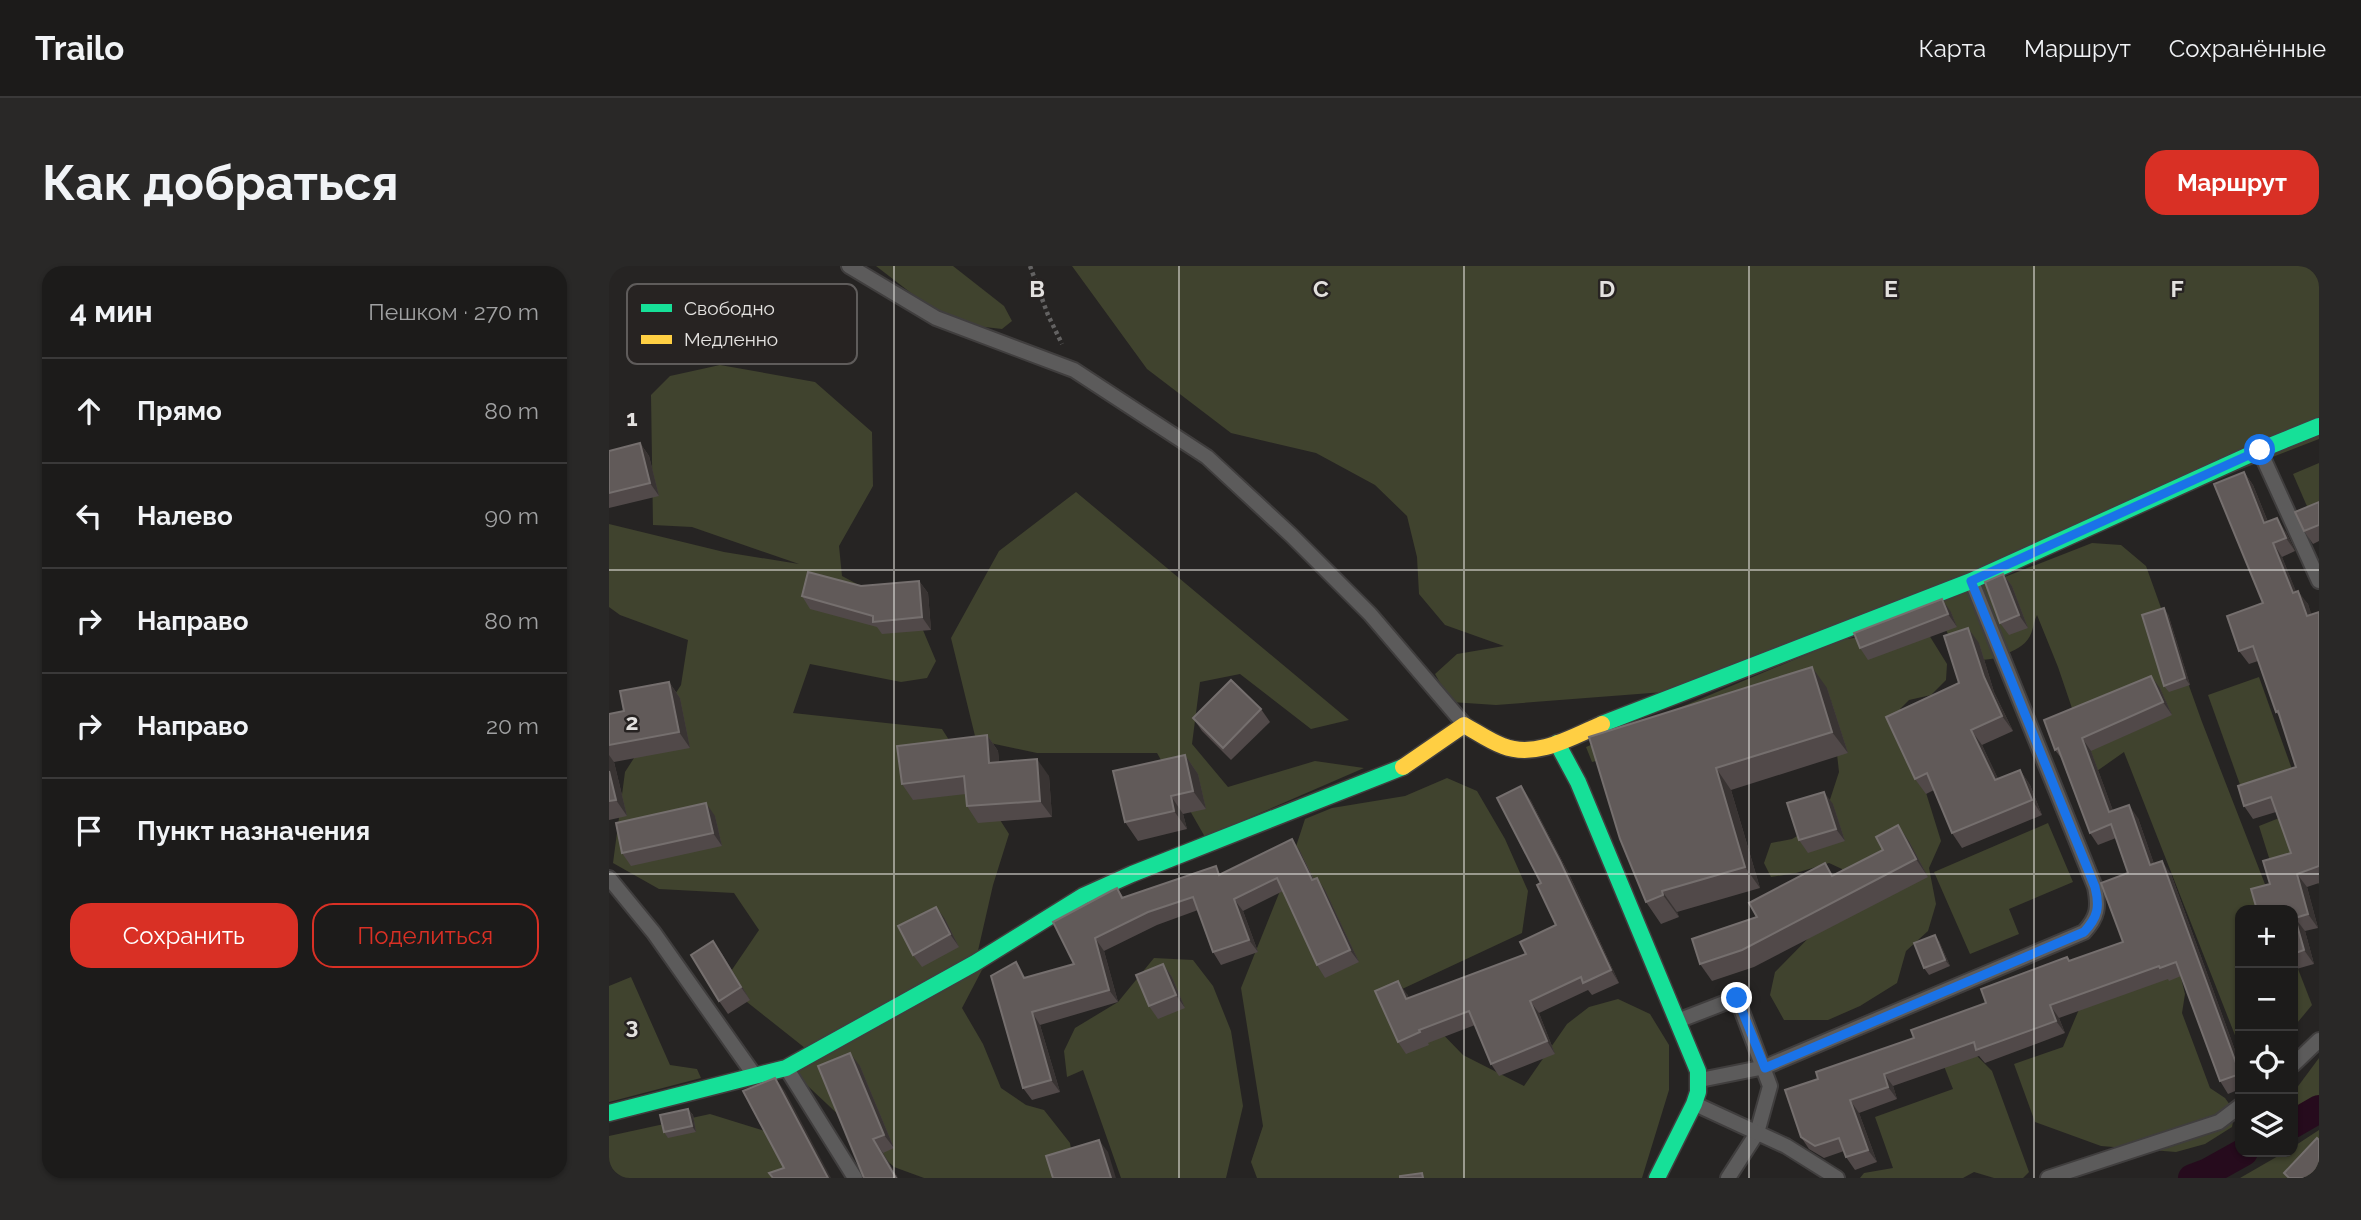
<!DOCTYPE html>
<html lang="ru">
<meta charset="utf-8">
<style>
:root{--surface:#1c1b1a;--page:#292827;--text:#f1f3f6;--muted:#a0a1a2;--line:#3a3939;--accent:#d93025}
body{margin:0;font-family:Raleway,sans-serif;background:var(--page);color:var(--text)}
.controls{position:absolute;right:21px;bottom:21px;display:grid;overflow:hidden;border-radius:14px;box-shadow:0 2px 5px #0004}
.controls button{width:63px;height:63px;display:grid;place-items:center;padding:0;border:0;border-bottom:2px solid var(--line);background:var(--surface);color:var(--text);font:35px sans-serif}
.stop{position:absolute;width:21px;height:21px;margin:-16px;border:5px solid #1a73e8;border-radius:50%;background:#fff}
.stop.end{background:#1a73e8;border-color:#fff;box-shadow:0 2px 7px #0008}
.list{margin:0;padding:0;list-style:none}
h2{display:flex;justify-content:space-between;align-items:center;height:91px;margin:0;padding:0 28px;font-size:30px}
h2 small{font-size:23px;font-weight:400;color:var(--muted)}
.list li{display:grid;grid-template-columns:46px 1fr auto;gap:21px;align-items:center;box-sizing:border-box;height:105px;padding:0 28px;border-top:2px solid var(--line)}
.list b{display:block;font-size:26px;white-space:nowrap}
.list em{font-size:23px;font-style:normal;color:var(--muted)}
.actions{display:flex;gap:14px;padding:21px 28px}
.actions a{flex:1;padding:16px 0;border:2px solid var(--accent);border-radius:21px;text-align:center;font-size:24px;color:var(--accent)}
.actions .main{background:var(--accent);color:#fff}
.icon{flex:none;width:38px;height:38px;fill:none;stroke:currentColor;stroke-width:2;stroke-linecap:round;stroke-linejoin:round}
.map{position:relative;flex:none;width:1710px;height:912px;overflow:hidden;border-radius:21px}
header{display:flex;align-items:center;gap:42px;box-sizing:border-box;height:98px;padding:0 35px;background:var(--surface);border-bottom:2px solid var(--line)}
header strong{font-size:33px}
nav{display:flex;gap:38px;margin-inline-start:auto;font-size:24px}
.intro{display:flex;align-items:center;justify-content:space-between;box-sizing:border-box;height:168px;padding:0 42px}
h1{margin:0;font-size:49px}
.button{padding:18px 32px;border-radius:21px;background:var(--accent);color:#fff;font-size:24px;font-weight:700}
main{display:flex;gap:42px;padding:0 42px}
aside{flex:1;background:var(--surface);border-radius:21px;box-shadow:0 2px 5px #0004}
.map>svg:first-child{display:block}
.green{fill:#40432e}
.lines{fill:none;stroke-linecap:round;stroke-linejoin:round}
.canal{stroke:#260b1d;stroke-width:28}
.lane-casing{stroke:#403e3e;stroke-width:18}
.fast-casing{stroke:#403e3e;stroke-width:19}
.slow-casing{stroke:#403e3e;stroke-width:19}
.path{stroke:#636262;stroke-width:4.5;stroke-dasharray:3.5 3.5;stroke-linecap:butt}
.lane{stroke:#5c5b5b;stroke-width:14}
.fast{stroke:#16e098;stroke-width:16}
.slow{stroke:#ffcf43;stroke-width:16}
.wall{fill:#514949}
.shaded-wall{fill:#393433}
.building{fill:#615a59;stroke:#756f6e;stroke-width:2}
.route{stroke:#1a73e8;stroke-width:9}
.grid{fill:none;stroke:#e3e1df;stroke-width:2;stroke-opacity:0.55}
.key{fill:#272322;stroke:#5f5c5b;stroke-width:2}
.key-label{font-size:19px;fill:#e3e1df}
.grid-label{font-size:23px;text-anchor:middle;font-weight:bold;fill:#e3e1df;stroke:#272322;stroke-width:5;stroke-linejoin:round;paint-order:stroke}
</style>
<header>
<strong>Trailo</strong>
<nav><a>Карта</a><a>Маршрут</a><a>Сохранённые</a></nav>
</header>
<div class="intro"><h1>Как добраться</h1><a class="button">Маршрут</a></div>
<main>
<aside>
<h2>4 мин<small>Пешком · 270 m</small></h2>
<ul class="list">
<li><svg class="icon" aria-label="ahead" viewBox="0 0 24 24"><path d="M12 20V5M6 11l6-6 6 6"/></svg><div><b>Прямо</b></div><em>80 m</em></li>
<li><svg class="icon" aria-label="left" viewBox="0 0 24 24"><path d="M17 20v-9H6M10 6l-5 5 5 5"/></svg><div><b>Налево</b></div><em>90 m</em></li>
<li><svg class="icon" aria-label="right" viewBox="0 0 24 24"><path d="M7 20v-9h11M14 6l5 5-5 5"/></svg><div><b>Направо</b></div><em>80 m</em></li>
<li><svg class="icon" aria-label="right" viewBox="0 0 24 24"><path d="M7 20v-9h11M14 6l5 5-5 5"/></svg><div><b>Направо</b></div><em>20 m</em></li>
<li><svg class="icon" aria-label="arrive" viewBox="0 0 24 24"><path d="M6 21V4h12l-3 4 3 4H6"/></svg><div><b>Пункт назначения</b></div></li>
</ul>
<div class="actions"><a class="main">Сохранить</a><a>Поделиться</a></div>
</aside>
<div class="map">
<svg width="1710" height="912" viewBox="0 0 1710 912">
<rect width="100%" height="100%" fill="#262423"/>
<g class="green">
<path d="M267 0H344L395 40 403 55 393 63 367 60 324 44Z"/>
<path d="M463 0H1710V173L1055 426 887 439 842 436 826 408 848 388 895 380 836 359 810 328 808 291 798 250 766 219 707 187 622 167 538 103Z"/>
<path d="M111 99 206 116 263 166 264 220 230 280 233 310 308 350 327 395 318 412 292 416 201 398 184 447 333 463 400 568 384 619 368 689 196 782 114 717 150 664 125 627 50 623 4 597 16 506 72 419 79 374 11 349 0 341V258L115 286 190 298 83 261 44 259 42 129 61 110Z"/>
<path d="M1710 197V268L1684 208Z"/>
<path d="M467 226 740 454 702 463 631 408 591 416 583 478 619 521 706 495 755 502 596 571 548 487H428L367 474 342 372 390 285Z"/>
<path d="M1483 277 1512 279 1537 300 1593 456 1666 644H1631V782L1515 486 1488 505 1483 501 1449 401 1428 349C1425 355 1424 364 1421 370 1415 381 1405 384 1395 389 1354 407 1339 369 1324 339Z"/>
<path d="M1315 361 1338 398 1337 414 1322 429 1300 434 1291 443 1332 575 1320 602 1327 638 1319 665 1297 685 1288 717 1251 740 1219 754H1175L1161 729 1166 706 1232 639 1233 603 1220 597 1187 607 1162 611 1155 597 1162 577 1183 573 1214 555 1230 506 1222 434 983 496 977 481 1232 374Z"/>
<path d="M1650 411 1685 509 1634 527 1599 429Z"/>
<path d="M838 512 868 525 896 573 919 625 913 667 791 724 854 789 915 820 958 758 980 741 1009 733 1041 748 1060 779V824L1033 912H648L642 896 654 860 632 722 679 605 696 553 723 542 796 530Z"/>
<path d="M1710 536V619L1699 585 1662 598 1650 560Z"/>
<path d="M1439 557 1464 616 1400 643 1410 668 1361 688 1325 606Z"/>
<path d="M1684 690 1703 739 1684 762Z"/>
<path d="M545 692 584 694 604 720 622 765 634 840 617 912H512L474 804 458 811 455 785 466 762 509 736Z"/>
<path d="M1568 695 1576 728 1573 747 1601 822 1616 832 1626 846 1623 861 1596 878 1567 886 1492 880 1426 856 1405 798 1454 781 1474 734Z"/>
<path d="M374 702 353 742 374 778 392 822 417 839 435 844 461 877 467 912H315L285 901 185 807Z"/>
<path d="M22 711 61 799 88 803 92 812 0 836V720Z"/>
<path d="M1364 786 1383 805 1420 906 1414 912H1385L1365 906 1354 912H1251L1255 907 1284 902 1266 851 1344 823 1333 795Z"/>
<path d="M1710 792V857L1684 872V827Z"/>
<path d="M101 848 191 876 208 912H0V870Z"/>
<path d="M1710 864V912H1631L1676 886H1684V881Z"/>
</g>
<g class="lines">
<g class="canal">
<path d="M1684 858 1710 843"/>
<path d="M1583 912 1599 906 1635 886"/>
</g>
<g class="lane-casing">
<g id="lane">
<path d="M240 0 327 52 465 104 598 191 682 269 761 348 855 458"/>
<path d="M1651 185 1710 315"/>
<path d="M0 612 45 667 146 810"/>
<path d="M1071 754 1128 732 1161 820 1148 867 1119 912"/>
<path d="M1684 799 1710 774"/>
<path d="M178 803 246 912"/>
<path d="M1091 814 1156 801 1475 666C1489 651 1490 641 1486 621L1363 316"/>
<path d="M1086 838 1177 880 1228 912"/>
<path d="M1439 912 1610 856 1631 840"/>
</g>
</g>
<g class="fast-casing">
<g id="fast">
<path d="M993 458 1362 315 1651 184 1710 160"/>
<path d="M948 477 969 516 1089 805V826L1085 838 1048 912"/>
<path d="M0 847 177 802 366 697 474 630 523 608 794 501"/>
</g>
</g>
<g class="slow-casing">
<path id="slow" d="M794 501 855 459C868 466 880 475 894 480 927 493 963 471 993 458"/>
</g>
<path class="path" d="M421 0 439 49 453 78"/>
<use href="#lane" class="lane"/>
<use href="#fast" class="fast"/>
<use href="#slow" class="slow"/>
</g>
<g class="wall">
<path d="M31 177 40 190 50 230 0 242V185Z"/>
<path d="M1635 206 1644 219 1659 256 1677 266 1686 285 1673 291 1687 326 1699 338 1702 349 1710 346V617L1698 621 1709 662 1696 665 1705 698 1684 704V644L1661 618 1682 587 1667 546 1644 553 1635 540 1687 501 1671 451 1667 446 1649 395 1640 398 1630 385 1654 337Z"/>
<path d="M1710 236V275L1704 278 1695 265Z"/>
<path d="M1394 308 1403 320 1419 362 1400 369 1391 357Z"/>
<path d="M310 315 319 327 322 364 273 368 268 361 201 343 193 330 252 320Z"/>
<path d="M1342 346 1348 361 1259 394 1251 382Z"/>
<path d="M1559 348 1581 419 1560 426 1555 420Z"/>
<path d="M1370 377 1385 426 1404 465 1373 479 1389 513 1411 504 1421 519 1433 549 1353 582 1343 567 1325 524 1317 528 1306 513Z"/>
<path d="M60 416 71 432 81 482 5 496 18 550 0 554V448L15 445Z"/>
<path d="M1218 422 1239 487 1122 524 1151 622 1068 646 1070 651 1052 658 1037 636 980 471Z"/>
<path d="M1551 422 1563 449 1482 485 1504 545 1529 552 1545 598 1562 608 1631 798V823L1619 828 1611 815 1572 710 1560 715 1559 713 1450 752 1456 767 1376 797 1370 790 1284 820 1288 833 1250 847 1268 896 1246 904 1237 891 1235 885 1215 892 1200 883 1192 871 1209 813 1305 772 1377 737 1458 691 1461 695 1514 676 1519 607 1507 572 1489 579 1481 567 1453 493 1446 484Z"/>
<path d="M652 443 661 456 622 494 593 465 584 452Z"/>
<path d="M378 469 389 485 390 496 440 510 443 551 369 557 358 540 357 528 304 534 293 518Z"/>
<path d="M576 489 589 508 597 543 574 548 578 563 529 575 516 556Z"/>
<path d="M921 533 960 608 1010 717 983 729 979 724 930 747 946 788 890 810 882 798 866 759 819 777 820 779 797 788 789 776 798 728 800 732 917 688 947 659 932 617Z"/>
<path d="M1224 538 1236 575 1199 587 1190 574Z"/>
<path d="M106 550 113 580 22 600 13 587Z"/>
<path d="M1301 577 1319 611 1145 701 1103 715 1091 698 1148 651 1224 610Z"/>
<path d="M691 585 705 613 716 624 750 696 716 712 708 699 674 625 634 645 649 686 612 699 604 686 589 644 548 659 495 685 509 736 431 759 451 826 423 834 414 822 417 712 465 698 508 622 515 632 613 607Z"/>
<path d="M336 653 350 681 313 701 304 689Z"/>
<path d="M1330 675 1341 700 1320 709 1315 702Z"/>
<path d="M113 688 141 734 119 748 110 735Z"/>
<path d="M554 698 563 711 576 742 549 753 540 740Z"/>
<path d="M251 800 285 882 274 887 289 912H255Z"/>
<path d="M79 843 84 849 87 866 59 872 55 866Z"/>
</g>
<g class="shaded-wall">
<path d="M31 177 40 190 50 230 41 217Z"/>
<path d="M1635 206 1644 219 1665 271 1655 257Z"/>
<path d="M1668 252 1677 266 1686 285 1677 272Z"/>
<path d="M1664 277 1673 291 1693 340 1684 327Z"/>
<path d="M1394 308 1403 320 1419 362 1410 349Z"/>
<path d="M310 315 319 327 322 364 313 351Z"/>
<path d="M1689 325 1699 338 1708 364 1698 350Z"/>
<path d="M1333 333 1342 346 1348 361 1339 348Z"/>
<path d="M1555 342 1559 348 1581 419 1576 412Z"/>
<path d="M1359 362 1370 377 1385 426 1404 465 1393 450 1375 411Z"/>
<path d="M1203 401 1218 422 1239 487 1223 466Z"/>
<path d="M1542 410 1551 422 1563 449 1554 436Z"/>
<path d="M60 416 71 432 81 482 70 466Z"/>
<path d="M1362 464 1373 479 1397 529 1386 514Z"/>
<path d="M378 469 389 485 392 513 380 497Z"/>
<path d="M1473 472 1482 485 1509 558 1500 546Z"/>
<path d="M0 489 5 496 18 550 7 534 0 505Z"/>
<path d="M576 489 589 508 597 543 584 525Z"/>
<path d="M428 493 440 510 443 551 431 535Z"/>
<path d="M1107 502 1122 524 1151 622 1136 601Z"/>
<path d="M1411 504 1421 519 1433 549 1423 534Z"/>
<path d="M912 520 921 533 960 608 1010 717 1002 704Z"/>
<path d="M1215 526 1224 538 1236 575 1227 563Z"/>
<path d="M562 530 574 548 578 563 565 545Z"/>
<path d="M97 537 106 550 113 580 104 567Z"/>
<path d="M1520 539 1529 552 1550 612 1541 599Z"/>
<path d="M1289 559 1301 577 1319 611 1307 593Z"/>
<path d="M683 573 691 585 711 627 703 614Z"/>
<path d="M1553 595 1562 608 1631 798V808Z"/>
<path d="M1688 608 1698 621 1709 662 1699 648Z"/>
<path d="M708 612 716 624 750 696 741 684Z"/>
<path d="M1053 625 1068 646 1070 651 1054 629Z"/>
<path d="M625 633 634 645 649 686 640 674Z"/>
<path d="M327 641 336 653 350 681 341 668Z"/>
<path d="M1686 652 1696 665 1705 698 1695 684Z"/>
<path d="M1326 669 1330 675 1341 700 1336 694Z"/>
<path d="M486 672 495 685 509 736 500 724Z"/>
<path d="M104 675 113 688 141 734 132 721Z"/>
<path d="M554 698 563 711 576 742 567 729Z"/>
<path d="M789 715 798 728 806 746 797 733Z"/>
<path d="M921 735 930 747 946 788 938 775Z"/>
<path d="M1441 739 1450 752 1456 767 1447 755Z"/>
<path d="M423 746 431 759 451 826 442 814Z"/>
<path d="M241 787 251 800 285 882 275 869Z"/>
<path d="M1275 808 1284 820 1288 833 1279 821Z"/>
<path d="M166 812 176 825 222 912H219Z"/>
<path d="M1241 834 1250 847 1268 896 1259 884Z"/>
<path d="M79 843 84 849 87 866 83 860Z"/>
<path d="M264 873 274 887 289 912H287Z"/>
<path d="M490 874 499 886 507 912H502Z"/>
</g>
<g class="building">
<path d="M31 177 41 217 0 227V185Z"/>
<path d="M1635 206 1655 257 1668 252 1677 272 1664 277 1684 327 1689 325 1698 350 1710 346V600L1688 608 1699 648 1686 652 1695 684 1684 688V644H1648L1642 623 1661 618 1654 595 1682 587 1662 531 1635 540 1629 520 1687 501 1669 445 1667 446 1644 380 1630 385 1618 350 1654 337 1605 218Z"/>
<path d="M1710 236V259L1695 265 1686 246Z"/>
<path d="M199 306 252 320 310 315 313 351 264 356V350L193 330Z"/>
<path d="M1394 308 1410 349 1391 357 1376 316Z"/>
<path d="M1333 333 1339 348 1251 382 1245 367Z"/>
<path d="M1555 342 1576 412 1555 420 1533 349Z"/>
<path d="M1359 362 1375 411 1393 450 1362 464 1386 514 1411 504 1423 534 1343 567 1318 507 1306 513 1277 451 1350 417 1335 370Z"/>
<path d="M1203 401 1223 466 1107 502 1136 601 1053 625 1054 629 1037 636 1011 573 980 471Z"/>
<path d="M1542 410 1554 436 1473 472 1500 546 1520 539 1541 599 1553 595 1631 808 1611 815 1567 696 1551 702 1550 700 1441 739 1447 755 1367 784 1365 776 1275 808 1279 821 1241 834 1259 884 1237 891 1230 872 1206 880 1192 871 1176 824 1209 813 1207 806 1305 772 1302 764 1377 737 1372 723 1458 691 1460 695 1514 676 1492 617 1519 607 1502 558 1481 567 1449 482 1446 484 1435 454Z"/>
<path d="M622 414 652 443 614 482 584 452Z"/>
<path d="M60 416 70 466 0 479V448L15 445 11 425Z"/>
<path d="M378 469 380 497 428 493 431 535 358 540 355 510 293 518 288 480Z"/>
<path d="M576 489 584 525 562 530 565 545 516 556 504 505Z"/>
<path d="M0 505 7 534 0 535Z"/>
<path d="M912 520 951 595 1002 704 974 717 972 711 921 735 938 775 882 798 860 745 810 764 811 766 789 776 766 725 789 715 797 733 917 688 911 676 947 659 928 619 932 617 888 532Z"/>
<path d="M1215 526 1227 563 1190 574 1178 537Z"/>
<path d="M97 537 104 567 13 587 7 557Z"/>
<path d="M1289 559 1307 593 1133 684 1091 698 1083 673 1148 651 1140 637 1216 597 1223 610 1274 584 1267 571Z"/>
<path d="M683 573 703 614 708 612 741 684 708 699 668 612 625 633 640 674 604 686 584 631 539 646 486 672 500 724 423 746 442 814 414 822 382 710 407 696 415 712 465 698 444 656 502 625 508 622 513 632 607 600 610 609Z"/>
<path d="M327 641 341 668 304 689 289 660Z"/>
<path d="M1326 669 1336 694 1315 702 1305 677Z"/>
<path d="M104 675 132 721 110 735 82 689Z"/>
<path d="M554 698 567 729 540 740 527 709Z"/>
<path d="M241 787 275 869 264 873 287 912H255L209 800Z"/>
<path d="M166 812 219 912H164L160 907 175 902 134 825Z"/>
<path d="M79 843 83 860 55 866 51 849Z"/>
<path d="M1708 872 1710 874V912H1680L1675 907Z"/>
<path d="M490 874 502 912H444L437 890Z"/>
<path d="M813 907 814 912H791V910Z"/>
</g>
<g class="lines">
<path class="route" d="M1128 732 1156 802 1475 666C1489 651 1491 641 1486 621L1362 315 1651 184"/>
</g>
<path class="grid" d="M285 0V912M570 0V912M855 0V912M1140 0V912M1425 0V912M0 304H1710M0 608H1710"/>
<rect x="18" y="18" width="230" height="80" rx="10" class="key"/>
<rect x="32" y="38" width="31" height="8" fill="#16e098"/>
<rect x="32" y="69" width="31" height="9" fill="#ffcf43"/>
<g class="key-label">
<text x="75" y="49">Свободно</text>
<text x="75" y="80">Медленно</text>
</g>
<g class="grid-label">
<text x="428" y="31">B</text>
<text x="712" y="31">C</text>
<text x="998" y="31">D</text>
<text x="1282" y="31">E</text>
<text x="1568" y="31">F</text>
<text x="23" y="160">1</text>
<text x="23" y="464">2</text>
<text x="23" y="768">3</text>
</g>
</svg>
<div class="controls">
<button>+</button>
<button>−</button>
<button><svg class="icon" aria-label="locate" viewBox="0 0 24 24"><circle cx="12" cy="12" r="6"/><path d="M12 2v4M12 18v4M2 12h4M18 12h4"/></svg></button>
<button><svg class="icon" aria-label="layers" viewBox="0 0 24 24"><path d="M12 4l9 5-9 5-9-5zM3 14l9 5 9-5"/></svg></button>
</div>
<div class="stop" style="left:1651px;top:184px"></div>
<div class="stop end" style="left:1128px;top:732px"></div>
</div>
</main>
